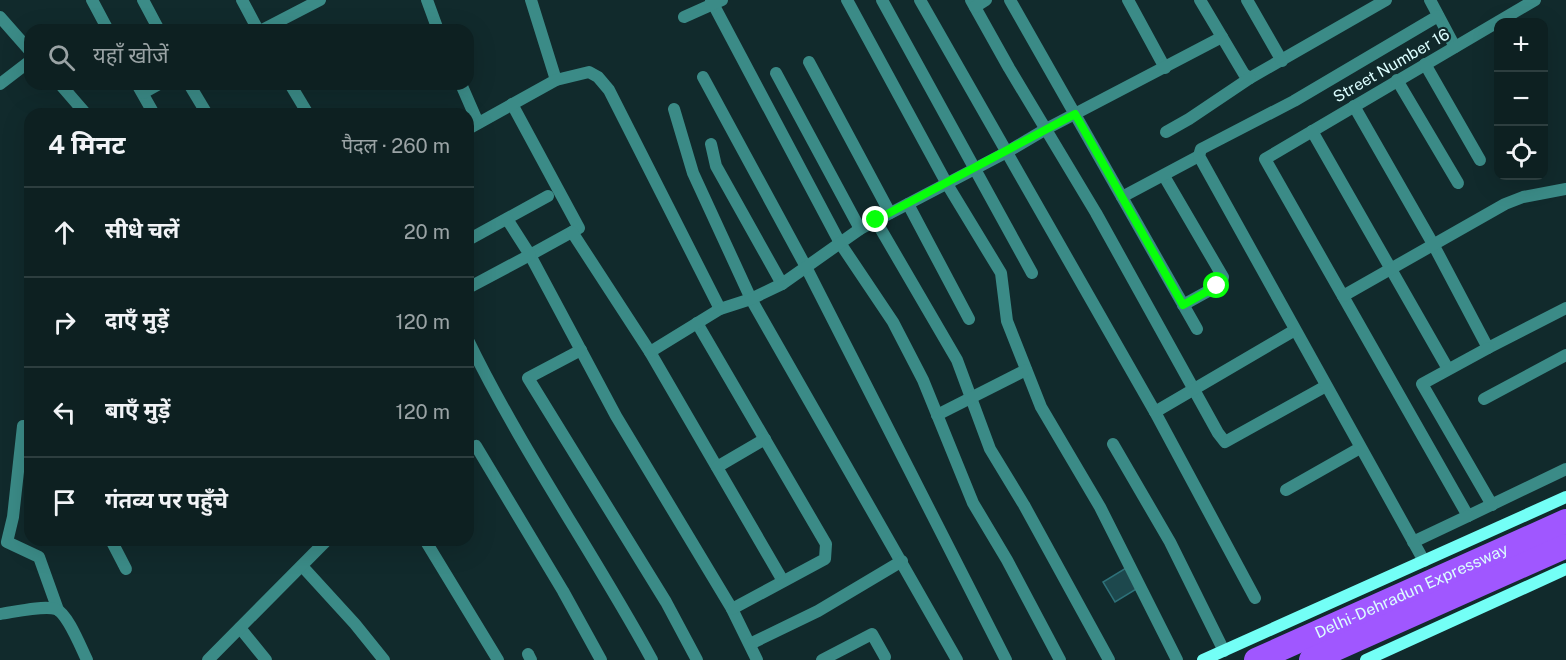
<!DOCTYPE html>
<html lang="hi">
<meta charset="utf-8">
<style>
:root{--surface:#0d2021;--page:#16282a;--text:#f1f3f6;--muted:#9aa3a5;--line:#2d3e3f}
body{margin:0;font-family:"Public Sans","Noto Sans Devanagari",sans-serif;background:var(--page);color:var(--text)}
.controls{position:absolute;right:18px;top:18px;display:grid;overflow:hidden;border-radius:12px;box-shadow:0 6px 24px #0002}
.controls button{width:54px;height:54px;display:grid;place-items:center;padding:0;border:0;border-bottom:2px solid var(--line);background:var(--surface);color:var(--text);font:30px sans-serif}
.stop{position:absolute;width:18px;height:18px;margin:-14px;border:4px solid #08ff0b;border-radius:50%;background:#fff}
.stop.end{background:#08ff0b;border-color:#fff;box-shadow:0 2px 6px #0008}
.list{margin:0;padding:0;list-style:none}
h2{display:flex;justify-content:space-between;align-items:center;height:78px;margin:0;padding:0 24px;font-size:26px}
h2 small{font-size:20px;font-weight:400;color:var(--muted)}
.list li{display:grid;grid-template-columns:39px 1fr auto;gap:18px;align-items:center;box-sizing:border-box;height:90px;padding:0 24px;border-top:2px solid var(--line)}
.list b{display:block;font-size:22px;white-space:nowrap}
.list em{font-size:20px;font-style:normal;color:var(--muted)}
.icon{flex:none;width:33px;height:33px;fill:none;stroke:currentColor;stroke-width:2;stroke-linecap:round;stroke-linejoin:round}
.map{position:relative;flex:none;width:1566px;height:660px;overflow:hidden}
.search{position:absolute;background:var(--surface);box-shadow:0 6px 24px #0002;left:24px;top:24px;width:450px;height:66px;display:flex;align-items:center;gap:15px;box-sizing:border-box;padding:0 21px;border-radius:18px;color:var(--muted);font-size:22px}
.panel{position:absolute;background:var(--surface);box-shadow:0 6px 24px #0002;left:24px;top:108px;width:450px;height:438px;border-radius:18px}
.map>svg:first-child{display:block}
.building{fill:#1d484d;stroke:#2e7179;stroke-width:1.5}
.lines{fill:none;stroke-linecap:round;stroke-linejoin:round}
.street{stroke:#3b8b87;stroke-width:12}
.secondary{stroke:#73fff6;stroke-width:12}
.highway{stroke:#a057ff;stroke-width:24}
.route{stroke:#08ff0b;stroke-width:8}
.labels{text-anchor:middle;stroke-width:4.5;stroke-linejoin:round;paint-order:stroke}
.street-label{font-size:16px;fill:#dcfeff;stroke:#112a2c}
</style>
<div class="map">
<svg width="1566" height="660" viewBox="0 0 1566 660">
<rect width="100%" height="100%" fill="#112a2c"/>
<path class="building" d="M1126 568 1138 588 1115 602 1103 582Z"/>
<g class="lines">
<g class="street">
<path d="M92 0 108 30"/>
<path d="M143 0 159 30"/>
<path d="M242 0 258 30"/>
<path d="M427 0 438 30"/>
<path d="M531 0 556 80"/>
<path d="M711 0 840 243 893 322 923 380 973 503 1007 560 1060 660"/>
<path d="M847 0 947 184 1001 273 1007 321 1041 407 1100 507 1177 660"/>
<path d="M882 0 1032 273"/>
<path d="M920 0 1155 412 1255 598"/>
<path d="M971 0 1009 68 1096 213 1218 433 1225 442 1326 386"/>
<path d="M1010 0 1197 329"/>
<path d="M1128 0 1165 68"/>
<path d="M1200 0 1244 74 1250 78 1386 0"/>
<path d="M1247 0 1282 61"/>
<path d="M1430 0 1455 47"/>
<path d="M1535 0 1265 159 1468 516 1566 469"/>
<path d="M975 7 986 0"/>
<path d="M0 17 30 51"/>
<path d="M684 17 722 0"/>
<path d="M262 30 320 0"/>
<path d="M809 62 890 213"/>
<path d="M1425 64 1480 160"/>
<path d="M776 73 860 229"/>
<path d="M703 77 806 267 1006 660"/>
<path d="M1397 80 1458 183"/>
<path d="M0 84 30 61"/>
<path d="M60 84 86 114"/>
<path d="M137 84 154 114"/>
<path d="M189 84 207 114"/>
<path d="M290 84 308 114"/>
<path d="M461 84 478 123"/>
<path d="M143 93 159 84"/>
<path d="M512 104 579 228 530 255 616 416 732 609 757 660"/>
<path d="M1354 106 1433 244 1488 348 1566 308"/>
<path d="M674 109 693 173 751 299 957 660"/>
<path d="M468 129 556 80 589 72 598 77 609 90 720 309"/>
<path d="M1312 131 1448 369"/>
<path d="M1166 132 1189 119 1250 78"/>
<path d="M711 144 716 166 782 284"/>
<path d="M1164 176 1223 277 1221 284 1183 305"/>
<path d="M1122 197 1199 156"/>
<path d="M908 204 969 319"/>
<path d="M876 221 957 360 990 449 1024 505 1109 660"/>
<path d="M572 232 650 352 783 581"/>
<path d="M468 240 548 196"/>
<path d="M468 288 530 255 507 219"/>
<path d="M1343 296 1505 204 1523 197 1566 189"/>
<path d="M697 323 826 544 825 559 732 609"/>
<path d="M468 340C522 451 593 552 652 660"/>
<path d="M1488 348 1422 384 1492 505"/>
<path d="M581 350 528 378 666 602 697 660"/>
<path d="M650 352 720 309 751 299 782 284 860 229 1007 152 1046 129 1222 37"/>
<path d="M1484 399 1566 355"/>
<path d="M1155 412 1295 330"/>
<path d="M937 415 1026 370"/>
<path d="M23 426 13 517 7 542 39 557 58 610"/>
<path d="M1113 444 1170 542 1224 651"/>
<path d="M468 449 476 446 563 591 601 660"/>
<path d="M717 467 765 439"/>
<path d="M1286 490 1360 448"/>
<path d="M111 540 126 569"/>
<path d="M425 540 498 660"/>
<path d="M1413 542 1468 516"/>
<path d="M1424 561 1199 156 1201 149 1205 147 1294 101 1438 16"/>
<path d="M302 566 355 624 384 660"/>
<path d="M0 614C14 612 44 605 56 609 68 614 81 648 87 660"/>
<path d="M240 628 266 660"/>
<path d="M750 644 818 611 902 561"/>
<path d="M528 654 531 660"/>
<path d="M208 660 327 540"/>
<path d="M822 660 872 634 885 657"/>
</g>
<g class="secondary">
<path d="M1203 660 1566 497"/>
<path d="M1366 660 1566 569"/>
</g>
<g class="highway">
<path id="s1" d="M1256 660 1566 521"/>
<path d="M1311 660 1566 546"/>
</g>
</g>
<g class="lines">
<path class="route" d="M876 220 1075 114 1183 305 1217 286"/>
</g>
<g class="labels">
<g class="street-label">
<text transform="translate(1391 65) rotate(-30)" y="6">Street Number 16</text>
<text dy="6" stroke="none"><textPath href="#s1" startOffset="170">Delhi-Dehradun Expressway</textPath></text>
</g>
</g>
</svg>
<div class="controls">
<button>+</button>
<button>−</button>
<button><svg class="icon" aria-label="locate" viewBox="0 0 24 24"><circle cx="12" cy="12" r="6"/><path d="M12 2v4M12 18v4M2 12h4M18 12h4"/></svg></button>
</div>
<div class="stop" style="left:1217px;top:286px"></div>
<div class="stop end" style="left:876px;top:220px"></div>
<div class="search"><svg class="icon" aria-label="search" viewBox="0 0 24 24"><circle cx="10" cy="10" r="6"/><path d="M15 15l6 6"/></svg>यहाँ खोजें</div>
<section class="panel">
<h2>4 मिनट<small>पैदल · 260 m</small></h2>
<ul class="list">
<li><svg class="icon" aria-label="ahead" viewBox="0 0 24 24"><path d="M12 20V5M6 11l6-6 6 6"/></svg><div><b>सीधे चलें</b></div><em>20 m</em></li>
<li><svg class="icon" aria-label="right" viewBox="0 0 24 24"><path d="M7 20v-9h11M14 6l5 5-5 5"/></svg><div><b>दाएँ मुड़ें</b></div><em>120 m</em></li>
<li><svg class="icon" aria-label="left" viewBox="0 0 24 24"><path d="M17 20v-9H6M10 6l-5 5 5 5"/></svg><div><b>बाएँ मुड़ें</b></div><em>120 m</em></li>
<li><svg class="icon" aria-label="arrive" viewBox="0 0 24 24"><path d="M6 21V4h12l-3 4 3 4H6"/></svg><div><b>गंतव्य पर पहुँचे</b></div></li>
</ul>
</section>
</div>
